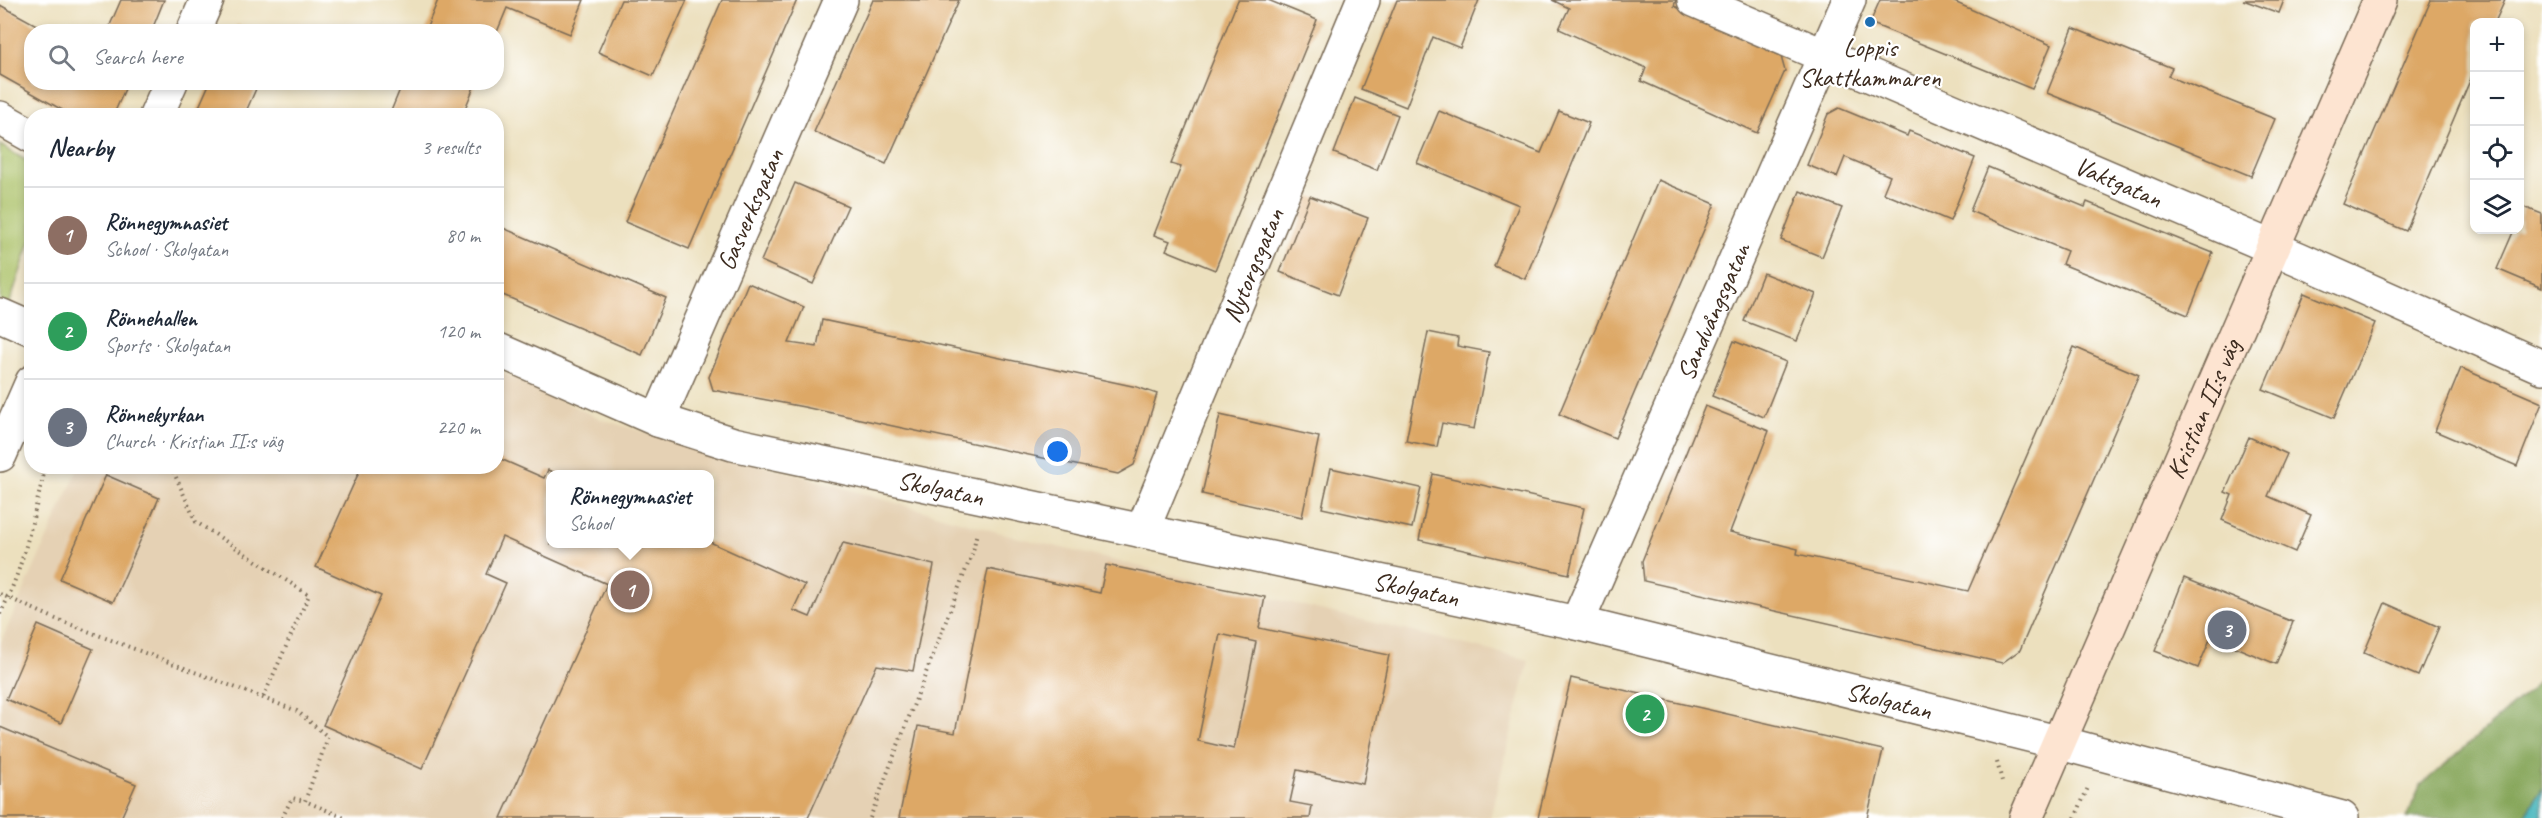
<!DOCTYPE html>
<meta charset="utf-8">
<style>
:root{--surface:#fff;--page:#f2f2f3;--text:#1f2937;--muted:#747a83;--line:#e0e1e3;--accent:#1f6fb2}
body{margin:0;font-family:Caveat,sans-serif;background:var(--page);color:var(--text)}
.controls{position:absolute;right:18px;top:18px;display:grid;overflow:hidden;border-radius:12px;box-shadow:0 3px 9px #0003}
.controls button{width:54px;height:54px;display:grid;place-items:center;padding:0;border:0;border-bottom:2px solid var(--line);background:var(--surface);color:var(--text);font:30px sans-serif}
.you{position:absolute;left:1058px;top:452px;width:21px;height:21px;margin:-15px;border:4px solid #fff;border-radius:50%;background:#1a73e8;box-shadow:0 0 0 9px #1a73e833}
.badge{display:grid;place-items:center;width:39px;height:39px;border-radius:50%;background:var(--accent);color:#fff;font-size:20px;font-weight:700}
.pin{position:absolute;translate:-50% -50%;border:3px solid #fff;box-shadow:0 2px 6px #0006}
.popup{position:absolute;left:546px;top:470px;width:168px;height:78px;box-sizing:border-box;display:grid;place-content:center;border-radius:12px;background:var(--surface);filter:drop-shadow(0 2px 4px #0005);font-size:20px;white-space:nowrap;color:var(--muted)}
.popup b{font-size:22px;color:var(--text)}
.popup::after{content:'';position:absolute;left:50%;top:100%;margin-left:-12px;border:12px solid transparent;border-top-color:var(--surface)}
.list{margin:0;padding:0;list-style:none}
h2{display:flex;justify-content:space-between;align-items:center;height:78px;margin:0;padding:0 24px;font-size:26px}
h2 small{font-size:20px;font-weight:400;color:var(--muted)}
.list li{display:grid;grid-template-columns:39px 1fr auto;gap:18px;align-items:center;box-sizing:border-box;height:96px;padding:0 24px;border-top:2px solid var(--line)}
.list b{display:block;font-size:22px;white-space:nowrap}
.list p{margin:0;font-size:20px;white-space:nowrap;color:var(--muted)}
.list em{font-size:20px;font-style:normal;color:var(--muted)}
.icon{flex:none;width:33px;height:33px;fill:none;stroke:currentColor;stroke-width:2;stroke-linecap:round;stroke-linejoin:round}
.map{position:relative;flex:none;width:2542px;height:818px;overflow:hidden}
.search{position:absolute;background:var(--surface);box-shadow:0 3px 9px #0003;left:24px;top:24px;width:480px;height:66px;display:flex;align-items:center;gap:15px;box-sizing:border-box;padding:0 21px;border-radius:24px;color:var(--muted);font-size:22px}
.panel{position:absolute;background:var(--surface);box-shadow:0 3px 9px #0003;left:24px;top:108px;width:480px;height:366px;border-radius:24px}
.map>svg:first-child{display:block}
.built{fill:#e5d1b4;fill-rule:evenodd}
.green{fill:#a9bf64;stroke:#727441;stroke-width:1.5}
.forest{fill:#86a65a;stroke:#60683c;stroke-width:1.5}
.water{fill:#45b5bc;stroke:#40706d;stroke-width:1.5}
.building{fill:#dda866;fill-rule:evenodd}
.lines{fill:none;stroke-linecap:round;stroke-linejoin:round}
.minor-casing{stroke:#796a56;stroke-width:36}
.tertiary-casing{stroke:#796a56;stroke-width:36}
.secondary-casing{stroke:#796a56;stroke-width:36}
.path{stroke:#796a56;stroke-width:4;stroke-dasharray:1.5 4.5;stroke-linecap:butt}
.minor{stroke:#fff;stroke-width:33}
.tertiary{stroke:#fff;stroke-width:33}
.secondary{stroke:#fde4d1;stroke-width:33}
.poi-dot{fill:#1f6fb2;stroke:#fff;stroke-width:2}
.labels{text-anchor:middle;stroke-width:4.5;stroke-linejoin:round;paint-order:stroke}
.poi-label{font-size:26px;fill:#3b2a1e;stroke:#fff}
.street-label{font-size:26px;fill:#3b2a1e;stroke:#fff}
</style>
<div class="map">
<svg width="2542" height="818" viewBox="0 0 2542 818">
<rect width="100%" height="100%" fill="#fff"/>
<filter id="ink" filterUnits="userSpaceOnUse"><feTurbulence type="fractalNoise" baseFrequency=".0167" numOctaves="2"/><feDisplacementMap in="SourceGraphic" scale="12" xChannelSelector="R" yChannelSelector="G"/><feConvolveMatrix kernelMatrix="1 2 1 2 8 2 1 2 1" color-interpolation-filters="sRGB"/></filter>
<filter id="wash" filterUnits="userSpaceOnUse"><feTurbulence type="fractalNoise" baseFrequency=".008" numOctaves="4" result="noise"/><feDisplacementMap in="SourceGraphic" scale="24" xChannelSelector="R" yChannelSelector="G"/><feGaussianBlur stdDeviation="1.35" result="paint"/><feColorMatrix in="noise" values="0 0 0 0 0 0 0 0 0 0 0 0 0 0 0 0 0 1.4 0 .05"/><feComposite in="paint" operator="in"/></filter>
<g filter="url(#wash)">
<rect width="100%" height="100%" fill="#ece0be"/>
<path class="built" d="M497 370 603 420 1012 536 1529 660 1490 818H0V644L79 467 496 466ZM550 474H710V544H550Z"/>
<path class="green" d="M0 145 32 164 31 239 7 311 0 308Z"/>
<path class="forest" d="M2542 675V789L2524 818H2406L2421 785 2531 690Z"/>
<path class="water" d="M2542 789V818H2524Z"/>
<g id="blocks">
<g class="building">
<path d="M121 0H164L151 32H107Z"/>
<path d="M438 0H584L570 34 507 8 497 32H425Z"/>
<path d="M621 0H687L653 76 598 52Z"/>
<path d="M722 0H797L689 249 625 222Z"/>
<path d="M873 0H959L886 164 814 132Z"/>
<path d="M1238 0H1268L1317 20 1215 270 1166 250 1170 241 1154 235 1181 167 1171 164Z"/>
<path d="M1397 0H1479L1460 48 1433 37 1406 107 1361 89Z"/>
<path d="M1552 0H1676L1674 6 1780 53 1785 71 1757 133 1641 81 1646 68 1559 29 1569 8Z"/>
<path d="M1880 0H1950L2051 45 2032 89 1870 23Z"/>
<path d="M2243 0H2284L2279 13Z"/>
<path d="M2431 0H2505L2495 22H2474V71L2406 231 2343 204Z"/>
<path d="M0 5 42 28 40 32H32V82H128L113 116H73L0 75Z"/>
<path d="M237 25 251 32H234Z"/>
<path d="M2073 28 2172 68 2168 76 2275 119 2251 176 2047 93Z"/>
<path d="M210 82H259L244 116H195Z"/>
<path d="M403 82H476L462 116H389Z"/>
<path d="M1355 98 1398 115 1377 170 1334 153Z"/>
<path d="M1839 108 1907 136 1909 131 1975 158 1950 221 1883 193 1890 176 1845 157 1837 177 1807 165 1828 114Z"/>
<path d="M1439 111 1541 153 1559 111 1589 123 1525 279 1494 266 1519 205 1417 163Z"/>
<path d="M1988 167 2085 207 2087 202 2213 253 2188 315 2062 264 2067 251 1970 211Z"/>
<path d="M1658 180 1715 204 1615 438 1559 414Z"/>
<path d="M795 183 848 206 813 284 761 261Z"/>
<path d="M1800 191 1842 208 1822 257 1781 240Z"/>
<path d="M1310 196 1368 218 1338 295 1280 272Z"/>
<path d="M2524 207 2542 214V288L2497 269 2514 230H2520V216Z"/>
<path d="M496 225 666 298 642 355 496 292Z"/>
<path d="M1763 273 1816 294 1797 341 1744 321Z"/>
<path d="M748 283 804 307 789 343 817 347 822 320 1137 387 1157 394 1134 465 1118 474 804 407 713 390 709 377Z"/>
<path d="M2304 293 2375 323 2334 418 2263 389Z"/>
<path d="M1428 332 1458 338 1457 346 1489 352 1474 429 1442 423 1437 447 1406 441Z"/>
<path d="M1734 341 1786 362 1764 417 1712 396Z"/>
<path d="M2074 347 2139 375 2020 650 2002 663 1644 581 1642 561 1705 406 1769 431 1730 532 1798 549 1797 554 1968 591Z"/>
<path d="M2461 368 2542 403 2517 466 2435 431Z"/>
<path d="M1220 415 1319 437 1302 517 1202 494Z"/>
<path d="M2249 437 2287 454 2268 496 2311 515 2295 552 2222 520 2232 495 2225 492Z"/>
<path d="M496 457 544 478 548 470 558 474H550V544L710 542 805 585 793 610 810 617 843 543 934 565 913 671 877 665 808 818H501L607 584 502 537 486 574 506 583 422 769 323 725 381 596 316 567 359 472 347 466H496Z"/>
<path d="M1331 468 1421 488 1412 528 1322 508Z"/>
<path d="M1433 474 1584 508 1569 574 1419 540Z"/>
<path d="M106 475 159 498 113 602 60 579Z"/>
<path d="M1106 565 1265 597 1259 628 1389 655 1363 784 1297 770 1290 802 1312 806 1310 818H899L918 726 955 733 988 569 1100 593ZM1220 634 1256 642 1234 749 1198 741Z"/>
<path d="M2184 578 2293 622 2276 664 2211 637 2198 668 2155 651Z"/>
<path d="M2385 603 2439 627 2418 676 2364 653Z"/>
<path d="M38 625 93 649 61 723 6 699Z"/>
<path d="M1571 678 1883 750 1867 818H1538Z"/>
<path d="M0 727 136 784 121 818H0Z"/>
</g>
</g>
</g>
<g filter="url(#ink)">
<use href="#blocks" fill-opacity="0" stroke="#796a56" stroke-width="1.5"/>
<g class="lines">
<g class="minor-casing">
<g id="minor">
<path id="s1" d="M1694 0 2299 259 2542 367"/>
<path d="M0 315 32 329"/>
<path id="s2" d="M658 420 841 0"/>
<path d="M0 455 32 382"/>
<path id="s3" d="M1142 531 1363 0"/>
<path id="s4" d="M1577 623 1849 0"/>
<path d="M2057 742 2342 818"/>
</g>
</g>
<g class="tertiary-casing">
<g id="tertiary">
<path d="M193 32 207 0"/>
<path d="M156 116 171 82"/>
<path d="M0 118 32 136"/>
<path id="s5" d="M496 349 658 420 733 444 1577 623 2057 742"/>
</g>
</g>
<g class="secondary-casing">
<g id="secondary">
<path id="s6" d="M2026 818 2380 0"/>
</g>
</g>
<g class="path">
<path d="M171 466 196 522 309 595 263 698"/>
<path d="M0 594 56 619 297 711 328 737 305 801 345 818"/>
<path d="M0 614C24 569 33 515 46 466"/>
<path d="M1997 762 2002 781"/>
<path d="M282 818 292 798 305 801"/>
<path d="M870 818 973 551 977 532"/>
<path d="M2075 818 2089 785"/>
</g>
<use href="#minor" class="minor"/>
<use href="#tertiary" class="tertiary"/>
<use href="#secondary" class="secondary"/>
</g>
</g>
<circle class="poi-dot" cx="1870" cy="22" r="6"/>
<g class="labels">
<g class="poi-label">
<text x="1870" y="56">Loppis<tspan x="1870" dy="30">Skattkammaren</tspan></text>
</g>
<g class="street-label">
<text dy="9" stroke="none"><textPath href="#s1" startOffset="462">Vaktgatan</textPath></text>
<text dy="9" stroke="none"><textPath href="#s2" startOffset="230">Gasverksgatan</textPath></text>
<text dy="9" stroke="none"><textPath href="#s3" startOffset="288">Nytorgsgatan</textPath></text>
<text dy="9" stroke="none"><textPath href="#s4" startOffset="340">Sandvångsgatan</textPath></text>
<text dy="9" stroke="none"><textPath href="#s6" startOffset="446">Kristian II:s väg</textPath></text>
<text dy="9" stroke="none"><textPath href="#s5" startOffset="468">Skolgatan</textPath></text>
<text dy="9" stroke="none"><textPath href="#s5" startOffset="954">Skolgatan</textPath></text>
<text dy="9" stroke="none"><textPath href="#s5" startOffset="1440">Skolgatan</textPath></text>
</g>
</g>
</svg>
<div class="controls">
<button>+</button>
<button>−</button>
<button><svg class="icon" aria-label="locate" viewBox="0 0 24 24"><circle cx="12" cy="12" r="6"/><path d="M12 2v4M12 18v4M2 12h4M18 12h4"/></svg></button>
<button><svg class="icon" aria-label="layers" viewBox="0 0 24 24"><path d="M12 4l9 5-9 5-9-5zM3 14l9 5 9-5"/></svg></button>
</div>
<div class="you"></div>
<div class="pin badge" style="left:630px;top:590px;background:#8d6e63">1</div>
<div class="popup"><b>Rönnegymnasiet</b>School</div>
<div class="pin badge" style="left:1645px;top:714px;background:#2e9e5b">2</div>
<div class="pin badge" style="left:2227px;top:630px;background:#6b7280">3</div>
<div class="search"><svg class="icon" aria-label="search" viewBox="0 0 24 24"><circle cx="10" cy="10" r="6"/><path d="M15 15l6 6"/></svg>Search here</div>
<section class="panel">
<h2>Nearby<small>3 results</small></h2>
<ul class="list">
<li><span class="badge" style="background:#8d6e63">1</span><div><b>Rönnegymnasiet</b><p>School · Skolgatan</p></div><em>80 m</em></li>
<li><span class="badge" style="background:#2e9e5b">2</span><div><b>Rönnehallen</b><p>Sports · Skolgatan</p></div><em>120 m</em></li>
<li><span class="badge" style="background:#6b7280">3</span><div><b>Rönnekyrkan</b><p>Church · Kristian II:s väg</p></div><em>220 m</em></li>
</ul>
</section>
</div>
